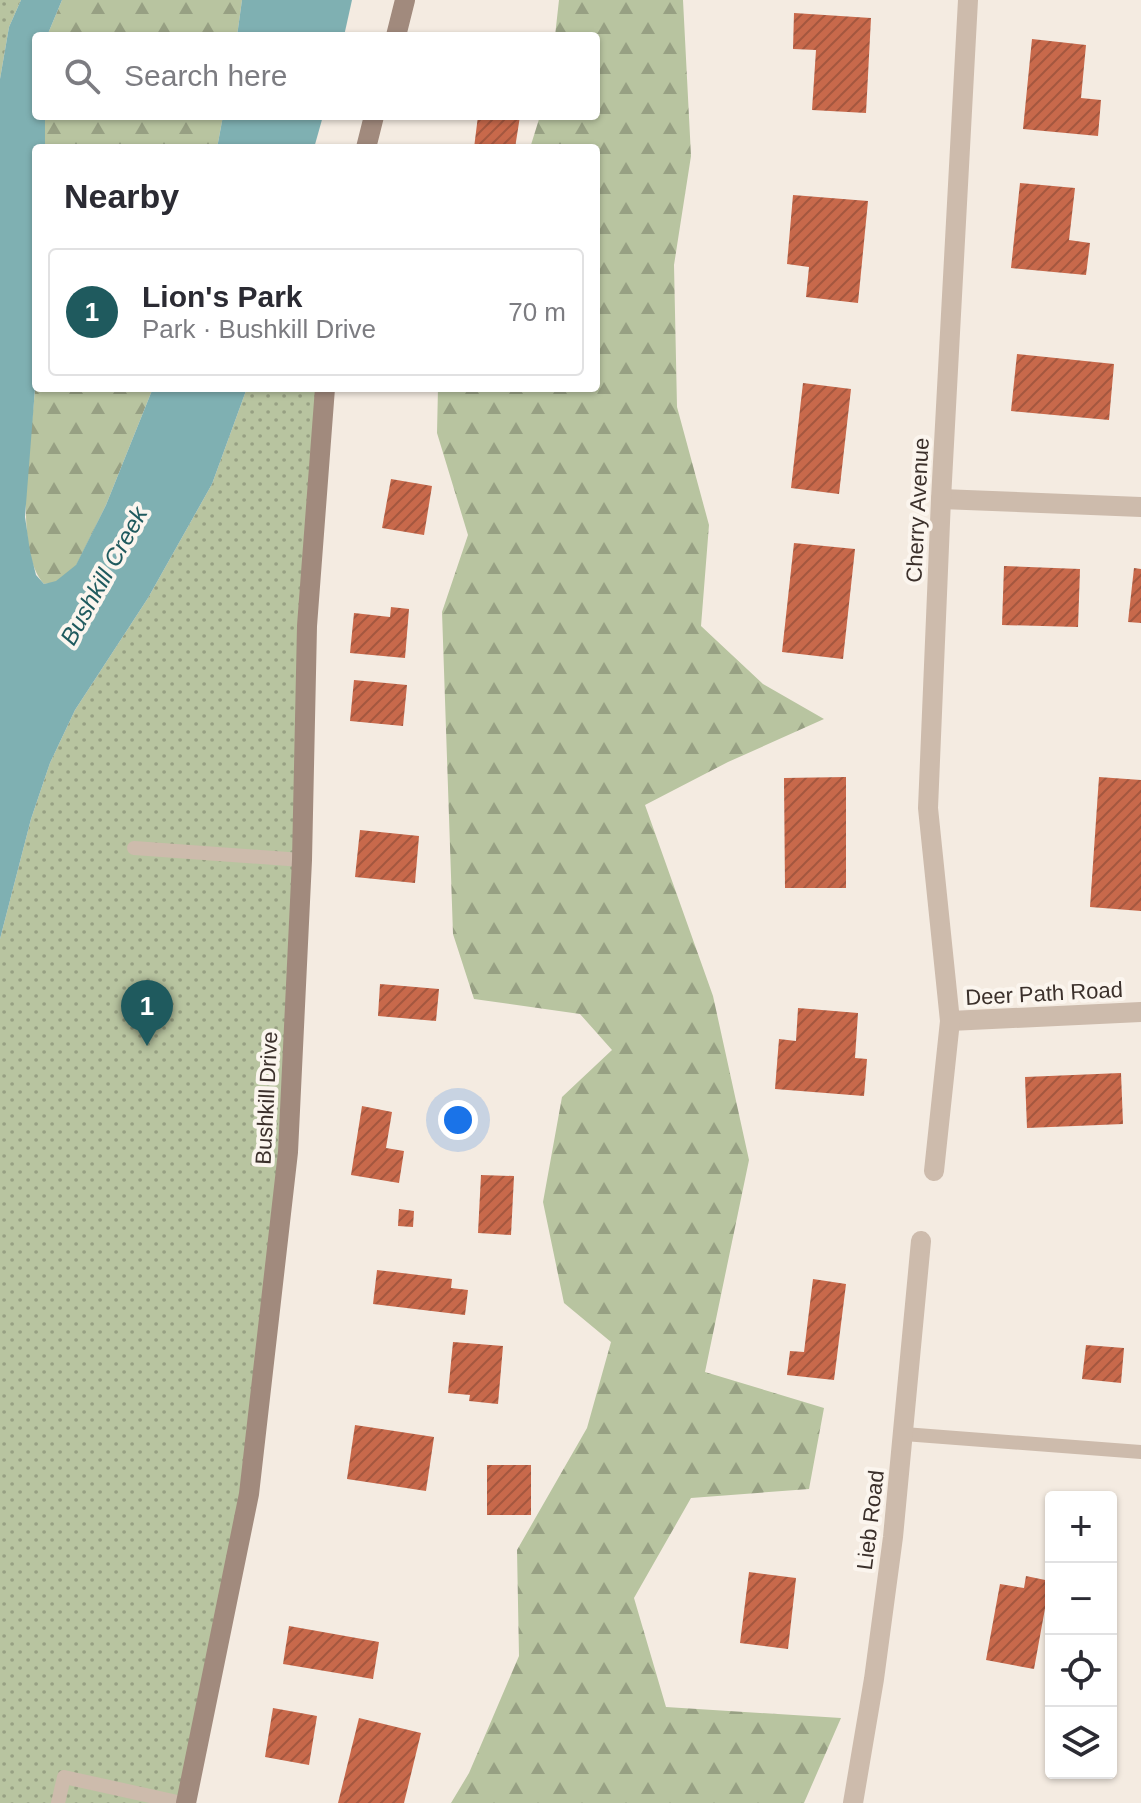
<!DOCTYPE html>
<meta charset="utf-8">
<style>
:root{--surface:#fff;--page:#f7f7f7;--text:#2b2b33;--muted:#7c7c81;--line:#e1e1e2;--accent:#1f5a5e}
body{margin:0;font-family:Helvetica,sans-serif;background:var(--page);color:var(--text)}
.controls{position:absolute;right:24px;bottom:24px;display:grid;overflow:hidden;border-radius:8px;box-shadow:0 2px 6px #0004}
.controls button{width:72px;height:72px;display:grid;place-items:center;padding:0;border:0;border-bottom:2px solid var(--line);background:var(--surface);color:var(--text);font:40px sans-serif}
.you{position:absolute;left:458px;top:1120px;width:28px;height:28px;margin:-20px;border:6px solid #fff;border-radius:50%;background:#1a73e8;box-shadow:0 0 0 12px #1a73e833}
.badge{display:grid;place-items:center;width:52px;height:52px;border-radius:50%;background:var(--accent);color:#fff;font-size:26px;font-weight:700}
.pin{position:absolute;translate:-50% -66px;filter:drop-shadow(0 2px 4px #0008)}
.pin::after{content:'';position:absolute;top:42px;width:28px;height:24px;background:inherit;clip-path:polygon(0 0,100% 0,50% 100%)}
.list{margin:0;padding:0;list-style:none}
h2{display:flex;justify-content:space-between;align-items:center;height:104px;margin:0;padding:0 32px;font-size:34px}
h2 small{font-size:26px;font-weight:400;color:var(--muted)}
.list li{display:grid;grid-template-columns:52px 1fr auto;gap:24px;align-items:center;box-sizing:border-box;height:128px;margin:0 16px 16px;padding:0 16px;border:2px solid var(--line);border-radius:8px}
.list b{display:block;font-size:30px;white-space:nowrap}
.list p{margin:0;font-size:26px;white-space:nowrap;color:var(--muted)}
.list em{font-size:26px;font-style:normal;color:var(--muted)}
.icon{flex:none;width:44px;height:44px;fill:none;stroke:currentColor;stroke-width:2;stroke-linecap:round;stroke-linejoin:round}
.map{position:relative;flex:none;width:1141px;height:1803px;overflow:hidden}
.search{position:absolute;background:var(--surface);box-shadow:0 2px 6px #0004;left:32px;top:32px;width:568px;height:88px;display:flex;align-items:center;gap:20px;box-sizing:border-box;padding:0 28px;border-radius:8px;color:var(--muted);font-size:30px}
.panel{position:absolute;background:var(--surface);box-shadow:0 2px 6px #0004;left:32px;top:144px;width:568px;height:248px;border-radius:8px}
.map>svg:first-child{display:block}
.grass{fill:url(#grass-dots)}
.forest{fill:url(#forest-firs)}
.water{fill:#7fb0b2}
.building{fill:url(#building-hatch)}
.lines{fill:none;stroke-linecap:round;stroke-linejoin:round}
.lane{stroke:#cdbbac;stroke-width:14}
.street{stroke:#cdbbac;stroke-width:20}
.secondary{stroke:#a18a7d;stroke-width:20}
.labels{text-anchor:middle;stroke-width:8;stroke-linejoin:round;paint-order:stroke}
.street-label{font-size:22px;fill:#3b302b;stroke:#fbf5ee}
.water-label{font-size:24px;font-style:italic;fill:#1f5a5e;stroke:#fbf5ee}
</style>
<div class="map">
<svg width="1141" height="1803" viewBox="0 0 1141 1803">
<defs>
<pattern id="grass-dots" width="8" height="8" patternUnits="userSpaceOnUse" patternTransform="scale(2)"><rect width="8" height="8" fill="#b8c4a0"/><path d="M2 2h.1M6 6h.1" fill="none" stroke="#97a083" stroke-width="1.8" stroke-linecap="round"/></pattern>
<pattern id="forest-firs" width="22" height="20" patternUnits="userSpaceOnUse" patternTransform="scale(2)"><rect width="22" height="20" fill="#b8c4a0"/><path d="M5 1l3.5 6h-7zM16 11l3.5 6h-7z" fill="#97a083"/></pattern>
<pattern id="building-hatch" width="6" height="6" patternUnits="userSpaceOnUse" patternTransform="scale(2)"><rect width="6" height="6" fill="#c8694b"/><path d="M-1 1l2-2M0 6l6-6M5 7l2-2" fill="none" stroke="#a4573f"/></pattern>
</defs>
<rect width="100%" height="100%" fill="#f4ebe1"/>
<g class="grass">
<path d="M0 0H21L9 27 0 79Z"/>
<path d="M247 388H325L288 1152 249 1494 186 1803H0V939L31 819 50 763 75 710 148 598 212 484Z"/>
</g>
<g class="forest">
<path d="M62 0H242L237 36H47Z"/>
<path d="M559 0H683L691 156 674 265 677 407 709 525 701 626 763 684 824 719 728 762 645 805 713 996 749 1160 705 1372 824 1408 809 1489 691 1498 634 1598 666 1707 841 1718 804 1803H451L469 1773 519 1656 517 1550 587 1428 611 1342 564 1303 543 1202 562 1097 612 1050 580 1014 474 999 453 934 442 612 468 535 437 433 438 388H596V148H530L540 116H596V36H555Z"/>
<path d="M45 116H223L217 148H45Z"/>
<path d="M36 376V388H153L106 505 76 566 56 582 44 584C10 547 34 425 36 376Z"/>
</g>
<g class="water">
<path d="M21 0H62L47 36H36V116H45V148H36V376L25 517 30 551 36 575 44 584 56 581 76 565 106 505 153 388H247L212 484 148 598 75 710 50 763 31 819 0 939V79L9 27Z"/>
<path d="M242 0H352L344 36H237Z"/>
<path d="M223 116H323L314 148H217Z"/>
</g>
<g class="building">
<path d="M794 13 871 18 866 113 812 110 816 50 793 49Z"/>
<path d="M1032 39 1086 45 1081 98 1101 100 1098 136 1023 129Z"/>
<path d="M478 116H520L515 148H474Z"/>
<path d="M1020 183 1075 188 1069 240 1090 243 1086 275 1011 268Z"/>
<path d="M793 195 868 201 858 303 806 297 809 267 787 264Z"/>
<path d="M1017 354 1114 364 1109 420 1011 411Z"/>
<path d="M803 383 851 389 839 494 791 488Z"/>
<path d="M391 479 432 486 424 535 382 528Z"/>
<path d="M794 543 855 549 843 659 782 652Z"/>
<path d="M1004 566 1080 569 1078 627 1002 625Z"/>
<path d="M1134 568 1141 569V623L1128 622Z"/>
<path d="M391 607 409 609 405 658 350 653 354 613 390 617Z"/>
<path d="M354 680 407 685 403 726 350 721Z"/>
<path d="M846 777V888H785L784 778Z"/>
<path d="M1099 777 1141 780V911L1090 907Z"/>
<path d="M360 830 419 836 415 883 355 877Z"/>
<path d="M380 984 439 989 436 1021 378 1016Z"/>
<path d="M798 1008 858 1013 855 1058 867 1059 864 1096 775 1089 779 1039 796 1041Z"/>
<path d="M1121 1073 1123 1124 1027 1128 1025 1077Z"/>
<path d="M362 1106 392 1112 386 1148 404 1151 399 1183 351 1175Z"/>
<path d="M481 1175 514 1176 511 1235 478 1233Z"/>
<path d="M399 1209 414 1211 413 1227 398 1226Z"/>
<path d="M377 1270 452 1279 451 1288 468 1290 465 1315 373 1304Z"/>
<path d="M813 1279 846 1284 834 1380 787 1375 790 1351 804 1352Z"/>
<path d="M453 1342 503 1346 498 1404 469 1401 470 1395 448 1393Z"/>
<path d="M1086 1345 1124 1348 1121 1383 1082 1379Z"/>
<path d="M355 1425 434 1437 426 1491 347 1479Z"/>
<rect x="487" y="1465" width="44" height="50"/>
<path d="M749 1572 796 1578 788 1649 740 1643Z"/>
<path d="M1026 1576 1050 1581 1034 1669 986 1660 1000 1584 1024 1588Z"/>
<path d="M289 1626 379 1642 373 1679 283 1664Z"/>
<path d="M273 1708 317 1716 309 1765 265 1757Z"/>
<path d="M359 1718 421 1733 404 1803H338Z"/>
</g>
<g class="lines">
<g class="lane">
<path d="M134 848 302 860"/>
<path d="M904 1434 1141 1452"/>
<path d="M58 1803 64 1777 182 1803"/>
</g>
<g class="street">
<path d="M941 499 1141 507"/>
<path d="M950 1021 1141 1012"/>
<path d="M934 1171 950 1021 928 808 941 499 968 0"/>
<path d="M853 1803 874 1679 893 1537 921 1241"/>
</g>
<g class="secondary">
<path d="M396 36 405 0"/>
<path d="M366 148 374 116"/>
<path d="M186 1803 249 1494 288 1152 302 860 307 626 325 388"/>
</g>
</g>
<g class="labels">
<g class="street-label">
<text transform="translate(917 510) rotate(-87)" y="8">Cherry Avenue</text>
<text transform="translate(1044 993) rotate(-3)" y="8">Deer Path Road</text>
<text transform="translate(266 1098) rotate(-87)" y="8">Bushkill Drive</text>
<text transform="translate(870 1520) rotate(-83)" y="8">Lieb Road</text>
</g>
<g class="water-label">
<text transform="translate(104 576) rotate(-61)" y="8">Bushkill Creek</text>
</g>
</g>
</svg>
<div class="controls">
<button>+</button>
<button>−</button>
<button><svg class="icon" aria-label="locate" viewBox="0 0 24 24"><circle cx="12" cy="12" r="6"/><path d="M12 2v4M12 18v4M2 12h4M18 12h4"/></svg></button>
<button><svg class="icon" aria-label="layers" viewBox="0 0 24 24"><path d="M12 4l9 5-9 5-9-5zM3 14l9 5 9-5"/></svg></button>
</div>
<div class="you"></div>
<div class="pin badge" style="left:147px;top:1046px">1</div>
<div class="search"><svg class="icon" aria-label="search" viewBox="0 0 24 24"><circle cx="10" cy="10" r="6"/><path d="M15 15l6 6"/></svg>Search here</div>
<section class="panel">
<h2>Nearby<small></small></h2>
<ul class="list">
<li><span class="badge">1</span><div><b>Lion's Park</b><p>Park · Bushkill Drive</p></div><em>70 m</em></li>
</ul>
</section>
</div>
